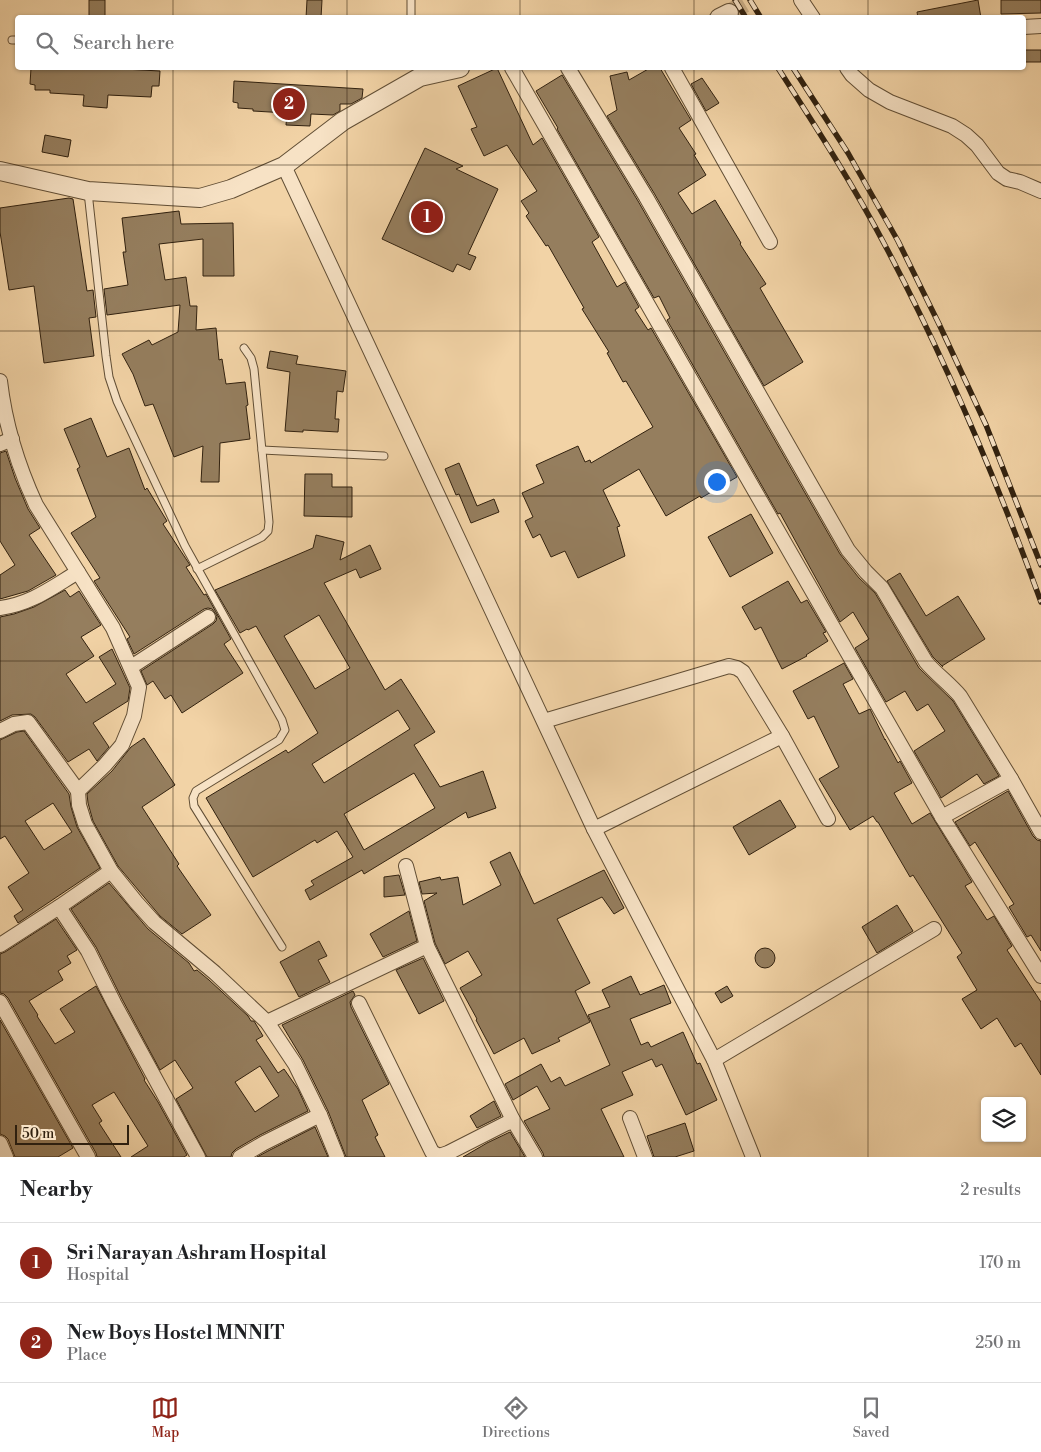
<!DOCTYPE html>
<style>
:root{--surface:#fff;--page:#f6f6f6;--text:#202124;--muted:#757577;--line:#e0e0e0;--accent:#8f2418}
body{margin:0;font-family:"Libre Bodoni",serif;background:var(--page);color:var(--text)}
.controls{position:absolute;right:15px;bottom:15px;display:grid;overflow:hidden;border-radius:5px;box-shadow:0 1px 4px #0004}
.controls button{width:45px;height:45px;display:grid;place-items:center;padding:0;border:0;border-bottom:1px solid var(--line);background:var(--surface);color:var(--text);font:25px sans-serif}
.scale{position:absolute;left:15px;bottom:12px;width:114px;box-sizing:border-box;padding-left:5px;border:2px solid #31210f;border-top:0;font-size:14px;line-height:18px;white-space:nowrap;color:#31210f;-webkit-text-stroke:4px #f7e2c5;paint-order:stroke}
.you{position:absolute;left:716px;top:481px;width:18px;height:18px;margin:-12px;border:4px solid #fff;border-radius:50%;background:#1a73e8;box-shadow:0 0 0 8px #1a73e833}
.badge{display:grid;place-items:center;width:32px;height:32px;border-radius:50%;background:var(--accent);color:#fff;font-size:16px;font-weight:700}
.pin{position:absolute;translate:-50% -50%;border:2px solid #fff;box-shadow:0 1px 5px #0006}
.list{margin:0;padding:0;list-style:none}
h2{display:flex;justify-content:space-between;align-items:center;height:65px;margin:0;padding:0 20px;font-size:21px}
h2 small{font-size:16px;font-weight:400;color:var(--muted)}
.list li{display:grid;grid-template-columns:32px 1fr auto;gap:15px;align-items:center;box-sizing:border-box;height:80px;padding:0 20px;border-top:1px solid var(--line)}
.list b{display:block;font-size:19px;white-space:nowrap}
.list p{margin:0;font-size:16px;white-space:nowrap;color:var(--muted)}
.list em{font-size:16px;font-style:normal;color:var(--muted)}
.icon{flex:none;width:28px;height:28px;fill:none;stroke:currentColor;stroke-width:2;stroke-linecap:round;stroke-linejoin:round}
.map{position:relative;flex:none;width:1041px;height:1157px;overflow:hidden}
.search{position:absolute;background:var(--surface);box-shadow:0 1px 4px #0004;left:15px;right:15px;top:15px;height:55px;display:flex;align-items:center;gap:12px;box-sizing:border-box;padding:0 18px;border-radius:5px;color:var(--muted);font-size:19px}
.sheet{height:225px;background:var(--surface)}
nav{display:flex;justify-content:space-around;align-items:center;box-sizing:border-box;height:70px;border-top:1px solid var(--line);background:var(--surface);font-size:14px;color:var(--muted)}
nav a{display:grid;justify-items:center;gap:2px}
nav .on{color:var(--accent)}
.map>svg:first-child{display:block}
.building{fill:#957e5e;stroke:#31210f;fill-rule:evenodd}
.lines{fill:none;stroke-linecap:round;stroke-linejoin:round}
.tertiary-tunnel{stroke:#cbaf88;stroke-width:18;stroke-dasharray:18 9;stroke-linecap:butt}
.service-casing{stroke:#614e35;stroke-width:9}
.minor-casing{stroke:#614e35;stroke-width:16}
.tertiary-casing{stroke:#614e35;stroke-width:20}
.service{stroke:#f7e2c5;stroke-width:7}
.minor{stroke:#f7e2c5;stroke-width:14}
.tertiary{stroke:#f7e2c5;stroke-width:18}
.rail-casing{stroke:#31210f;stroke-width:5.5}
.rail{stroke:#f7e2c5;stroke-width:4;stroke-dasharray:11;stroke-linecap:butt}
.grid{fill:none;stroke:#31210f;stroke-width:1;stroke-opacity:0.55}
</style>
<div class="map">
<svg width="1041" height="1157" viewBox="0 0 1041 1157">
<rect width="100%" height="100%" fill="#f2d3a6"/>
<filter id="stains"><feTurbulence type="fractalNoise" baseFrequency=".004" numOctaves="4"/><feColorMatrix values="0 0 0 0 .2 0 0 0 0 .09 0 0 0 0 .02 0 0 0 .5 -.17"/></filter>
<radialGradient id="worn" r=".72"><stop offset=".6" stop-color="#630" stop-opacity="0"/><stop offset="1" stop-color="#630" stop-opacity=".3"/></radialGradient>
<g class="building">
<rect x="89" y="0" width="16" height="18"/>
<path d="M307 0H322L321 18H306Z"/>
<path d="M978 0 981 18H918L917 12Z"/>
<path d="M1001 0H1041V13L1001 14Z"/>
<rect x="1024" y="50" width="17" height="12"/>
<path d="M31 68H105L160 71 159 86H152L151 97 108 95 107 108 83 106 84 95 50 93V90H35V85L30 84Z"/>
<path d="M497 68 533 145 542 138 599 237 592 242 617 287 625 282 639 307 635 310 648 330 651 328 737 477 701 498 700 496 666 516 639 469 603 490 620 526 617 527 625 556 578 578 565 551 551 557 540 534 533 538 525 521 533 517 522 493 544 483 536 465 578 446 585 462 590 460 591 463 653 427 626 381 623 382 607 353 609 352 582 309 584 308 548 245 546 246 526 216 529 213 521 201 537 191 507 145 484 156 471 129 477 127 458 86Z"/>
<path d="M650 68H660L691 120 679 128 696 154 694 155 706 175 678 193 692 214 715 200 741 243 740 244 766 284 760 288 803 362 764 386 654 193 607 116 617 110 610 76 627 72 629 80Z"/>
<path d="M562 75 638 201 840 554 859 578 875 593 919 668 953 701 999 776 984 784 977 774 941 798 938 792 914 751 945 731 928 704 917 711 905 691 886 702 855 648 869 639 853 612 840 622 780 513 778 514 667 320 670 318 659 296 654 298 557 129 558 128 536 91Z"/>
<path d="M702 78 719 103 706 111 691 84Z"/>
<path d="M234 81 363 89 362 98 351 104H340V111L333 115 311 114 310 126 286 125 287 113 253 111V109L238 108V103L233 102Z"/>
<path d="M45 135 71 140 68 157 42 152Z"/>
<path d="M425 148 463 166 456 169 498 189 468 254 476 257 470 270 457 264 453 272 382 239Z"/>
<path d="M69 198 73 199 87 291 93 290 96 317 89 318 94 356 44 363 34 286 9 290 0 232V208Z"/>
<path d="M179 211 181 224 233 223 234 276H203V239L159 244 165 280 186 277 190 306H197L196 330 216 328 219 360 222 359 226 384 245 382 248 405 246 406 250 439 220 443 219 482H201L203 446 174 457 153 404 145 406 133 374 122 354 149 340 152 345 178 332 180 305 107 315 104 289 128 285 123 252H126L122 218Z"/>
<path d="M270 351 298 356 296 364 346 371 343 392 337 391 335 419H339L338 432 303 430V432L285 431 290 372 267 368Z"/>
<path d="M91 418 107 457 129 448 145 490 147 488 167 521 163 524 190 565 186 567 204 595 206 594 231 639 224 644 243 673 182 713 171 695 165 699 153 681 147 685 141 671 213 624 216 621 217 616 212 609 208 608 204 609 134 654 127 639 130 637 94 581 100 578 71 533 96 517 77 469 80 467 64 429Z"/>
<path d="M6 451 15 478 28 509 40 528 29 535 56 575 28 591 0 599V575L15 565 0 541V453Z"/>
<path d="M459 463 477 506 494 499 499 512 471 523 459 494 456 495 445 469Z"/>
<path d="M305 474H332V487H352V517L304 516Z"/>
<path d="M751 514 773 553 730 577 708 537Z"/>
<path d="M316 535 344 542 340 560 370 545 381 569 360 578 356 569 324 583 385 690 401 679 435 732 414 745 440 787 483 771 496 808 468 818 466 812 364 874 362 870 310 900 305 890 314 885 311 881 353 857 337 831 317 843 315 840 253 877 206 798 286 750 288 753 318 733 256 626 248 630 247 629 240 633 215 590 313 548ZM319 615 350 668 315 689 284 636ZM398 710 410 729 324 783 312 764ZM414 773 435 808 364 850 344 814Z"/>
<path d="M900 573 926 616 958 596 985 639 942 666 943 667 933 657 887 581Z"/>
<path d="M788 581 801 603 807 600 826 632 823 633 828 641 806 655 807 656 782 669 761 627 755 630 742 607Z"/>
<path d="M65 590 70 597 79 591 101 625 81 637 94 656 66 674 86 703 116 684 99 657 112 649 130 688 128 701 93 723 109 747 97 761 89 749 68 762 35 717 31 714 12 715 0 721V617L14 614 34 607Z"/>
<path d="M844 663 853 679 843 684 859 714 870 709 885 740V739L898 763 900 761 912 783 894 793 912 824 930 813 972 882 965 886 987 920 994 916 1012 946 1007 950 1041 1002V1075L1021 1043 1015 1047 997 1018 981 1029 962 999 977 990 957 957 962 953 913 875 910 877 878 822H877L873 816 850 830 819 779 839 767 814 716 808 719 793 691Z"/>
<path d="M24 731 69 794 71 807 77 827 100 868 18 923 14 916 23 910 8 887 29 873 5 836 0 839V740L17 732ZM53 803 72 832 44 850 25 821Z"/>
<path d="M144 738 175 785 142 807 179 864 177 866 211 915 182 934 160 916 118 866 93 821 88 803 87 794 112 771 131 747Z"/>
<path d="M1008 791 1033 836 1037 840 1041 841V951L1031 935 1027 937 1009 907 1014 904 975 842 970 846 955 822Z"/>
<path d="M780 800 796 827 749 855 733 827Z"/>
<path d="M510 852 534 904 604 870 624 908 614 914 602 897 557 919 590 983 575 991 590 1022 558 1038 560 1041 532 1054 524 1038 494 1054 476 1020 477 1019 460 988 482 975 468 951 445 964 435 943 424 901 437 893 422 894 419 882 440 877 441 880 458 877 463 905 501 885 490 862Z"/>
<path d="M399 875 405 895 384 897V877Z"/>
<path d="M109 883 148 929 189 963 194 971 197 970 209 980 248 1016 251 1021H254L263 1036 256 1040 278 1073 284 1069 298 1089 308 1111 260 1135 236 1149 232 1153 231 1157H207L176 1099 193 1088 175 1060 160 1070 122 999 96 947 71 909ZM260 1066 279 1096 255 1112 235 1082Z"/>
<path d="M897 905 913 931 877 953 862 927Z"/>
<path d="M409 911 417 941 383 957 370 934Z"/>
<path d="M56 919 77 950 67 956 71 963 58 971 63 980 29 1001 38 1015 37 1016 55 1044 75 1032 60 1009 96 986 145 1079 144 1080 158 1102 187 1155 184 1157H131L148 1146 114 1092 92 1105 102 1121 99 1123 121 1157H97L96 1153 8 998 4 994 0 993V954L5 952Z"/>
<path d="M319 941 327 956 318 960 330 982 299 997 280 962Z"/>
<circle cx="765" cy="958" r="10"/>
<path d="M423 958 444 1001 419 1014 396 970Z"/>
<path d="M631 976 640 995 664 985 671 1003 630 1019 641 1045 648 1042 651 1047 683 1032 697 1064 700 1063 717 1100 686 1115 662 1064 656 1067 652 1059 622 1072 633 1095 601 1109 624 1157H544L543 1153 524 1121 550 1109 537 1086 513 1100 505 1084 541 1064 551 1082 560 1077 565 1086 610 1065 588 1015 610 1007 602 990Z"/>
<path d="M727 986 733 996 721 1003 715 993Z"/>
<path d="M353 991 355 995 350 1002 351 1007 389 1084 362 1100 378 1135 375 1137 385 1157H346L328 1111 303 1060 282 1025Z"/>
<path d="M0 1020 73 1148 58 1157H15L8 1139 5 1136 0 1134Z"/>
<path d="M494 1101 501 1116 477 1128 470 1116Z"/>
<path d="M685 1123 694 1151 675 1157H654L647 1136Z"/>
<path d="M315 1127 328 1157H257L268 1151Z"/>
<path d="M510 1132 525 1157H463L487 1143Z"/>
</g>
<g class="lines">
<path class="tertiary-tunnel" d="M729 13 751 0"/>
<g class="service-casing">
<g id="service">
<path d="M411 18V0"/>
<path d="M12 40H18"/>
<path d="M88 192 106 356 109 377 117 401 185 546 282 720 285 730 279 740 196 791 193 798 194 806 282 947"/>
<path d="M262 450 384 456"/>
<path d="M197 569 262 537 268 531 269 522 254 369 251 358 244 348"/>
</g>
</g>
<g class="minor-casing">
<g id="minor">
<path d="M801 0 813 18"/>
<path d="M1024 27 1041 26"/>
<path d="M512 68 942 817 1041 976"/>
<path d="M568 68 646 197 848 550 866 572 882 588 926 662C936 674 949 683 960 696L1011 779 1041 832"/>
<path d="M672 68 770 242"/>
<path d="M847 68 852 75 869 90 890 102 952 126 966 135 977 145 998 173 1007 179 1020 182 1041 191"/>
<path d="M284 166 594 829 714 1060 753 1157"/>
<path d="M0 381C5 424 18 466 36 505L113 628 139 687 134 716 122 745 105 765 78 791 79 805 85 824 111 871 136 902 154 922 215 973 267 1022 295 1064 320 1115 337 1157"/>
<path d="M0 444 12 439"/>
<path d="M0 608C31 604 51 588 78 572"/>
<path d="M131 667 208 617"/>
<path d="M544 721 729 666 737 668 743 672 782 736 828 819"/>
<path d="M0 731 14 724 28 722 78 791"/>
<path d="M942 817 1011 779"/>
<path d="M594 829 782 736"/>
<path d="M406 866 427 946 513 1120 535 1157"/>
<path d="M59 907 88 951 114 1003 198 1157"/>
<path d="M0 945 59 907 111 871"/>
<path d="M0 1002 88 1157"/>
<path d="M359 1003 432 1152 439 1156 448 1153 513 1120"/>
<path d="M267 1022 427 946"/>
<path d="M714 1060 934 929"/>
<path d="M630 1118 645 1157"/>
<path d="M0 1143 6 1157"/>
<path d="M240 1157 264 1143 320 1115"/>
</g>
</g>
<g class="tertiary-casing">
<g id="tertiary">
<path d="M719 18 729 13"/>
<path d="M0 171 88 191 200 198 231 189 284 166 343 121 420 77 460 68"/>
</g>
</g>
<use href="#service" class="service"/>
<use href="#minor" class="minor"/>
<use href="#tertiary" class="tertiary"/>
<g class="rail-casing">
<g id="rail">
<path d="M735 0 746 18"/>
<path d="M750 0 761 18"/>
<path d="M778 68C816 127 854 186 887 249 947 363 997 481 1041 602"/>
<path d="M793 68 848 153 898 241 939 324 986 425 1041 565"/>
</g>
</g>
<use href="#rail" class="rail"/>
</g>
<path class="grid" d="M173 0V18M347 0V18M520 0V18M694 0V18M868 0V18M173 68V1157M347 68V1157M520 68V1157M694 68V1157M868 68V1157M0 165H1041M0 331H1041M0 496H1041M0 661H1041M0 826H1041M0 992H1041"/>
<rect width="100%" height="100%" filter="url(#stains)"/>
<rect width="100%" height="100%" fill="url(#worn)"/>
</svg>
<div class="controls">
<button><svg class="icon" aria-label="layers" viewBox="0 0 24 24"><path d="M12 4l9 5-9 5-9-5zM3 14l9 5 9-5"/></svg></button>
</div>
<div class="scale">50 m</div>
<div class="you"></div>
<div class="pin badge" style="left:427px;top:217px">1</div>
<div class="pin badge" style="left:289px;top:104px">2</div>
<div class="search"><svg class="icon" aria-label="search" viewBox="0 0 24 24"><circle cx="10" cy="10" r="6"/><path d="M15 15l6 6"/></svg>Search here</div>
</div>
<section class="sheet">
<h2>Nearby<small>2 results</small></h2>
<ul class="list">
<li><span class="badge">1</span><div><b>Sri Narayan Ashram Hospital</b><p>Hospital</p></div><em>170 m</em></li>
<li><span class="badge">2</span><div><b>New Boys Hostel MNNIT</b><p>Place</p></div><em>250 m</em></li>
</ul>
</section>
<nav>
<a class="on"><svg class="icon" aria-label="map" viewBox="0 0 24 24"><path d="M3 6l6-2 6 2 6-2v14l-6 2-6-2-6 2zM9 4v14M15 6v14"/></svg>Map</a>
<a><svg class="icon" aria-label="directions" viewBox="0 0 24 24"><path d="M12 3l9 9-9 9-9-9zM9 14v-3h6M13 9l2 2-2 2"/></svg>Directions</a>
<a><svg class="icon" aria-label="saved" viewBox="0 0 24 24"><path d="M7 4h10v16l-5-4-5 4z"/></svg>Saved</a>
</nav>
